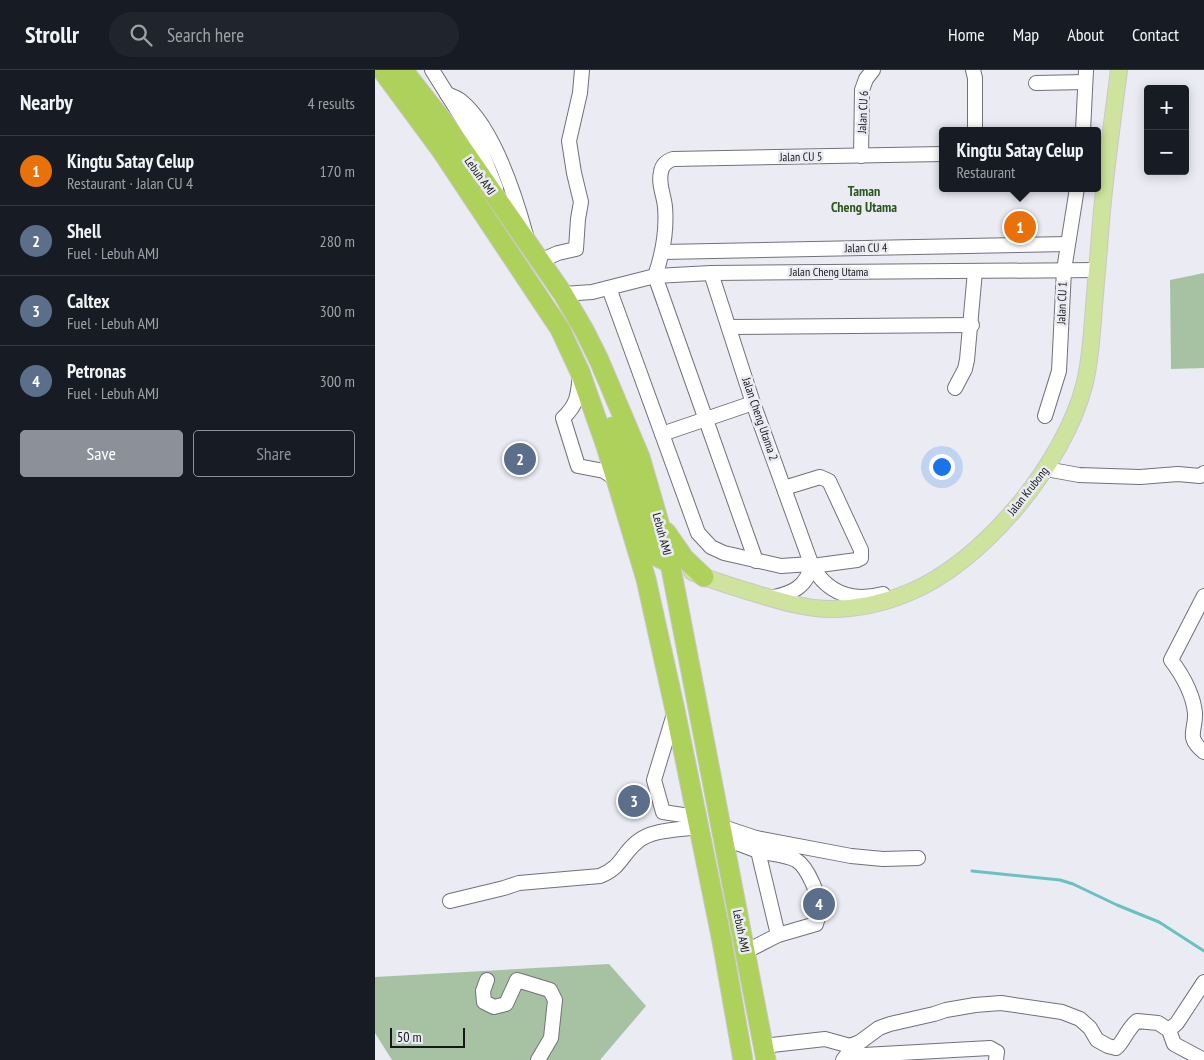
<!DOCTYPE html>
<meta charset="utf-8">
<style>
:root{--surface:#171b24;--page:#20242c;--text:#f1f3f6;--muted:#9ea1a6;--line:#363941;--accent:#8c9099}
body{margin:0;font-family:"PT Sans Narrow",sans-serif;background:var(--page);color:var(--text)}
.controls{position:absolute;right:15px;top:15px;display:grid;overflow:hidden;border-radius:5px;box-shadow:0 2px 12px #0003}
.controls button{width:45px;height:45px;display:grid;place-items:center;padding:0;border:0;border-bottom:1px solid var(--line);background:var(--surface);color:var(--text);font:25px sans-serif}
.scale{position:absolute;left:15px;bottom:12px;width:75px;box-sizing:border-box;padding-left:5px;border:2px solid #18181a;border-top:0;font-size:14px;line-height:18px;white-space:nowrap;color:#18181a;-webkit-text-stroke:4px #eaebf3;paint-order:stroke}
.you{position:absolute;left:566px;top:396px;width:18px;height:18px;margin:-12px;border:4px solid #fff;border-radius:50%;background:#1a73e8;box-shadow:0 0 0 8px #1a73e833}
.badge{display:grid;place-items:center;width:32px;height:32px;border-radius:50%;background:var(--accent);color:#fff;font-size:16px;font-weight:700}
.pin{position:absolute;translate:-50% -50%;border:2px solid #fff;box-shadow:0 1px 5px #0006}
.popup{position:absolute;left:564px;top:57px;width:162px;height:65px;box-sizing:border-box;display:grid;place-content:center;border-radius:5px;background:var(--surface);filter:drop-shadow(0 1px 4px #0005);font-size:16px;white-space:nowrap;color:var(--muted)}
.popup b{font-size:19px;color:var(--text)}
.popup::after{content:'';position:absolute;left:50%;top:100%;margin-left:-10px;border:10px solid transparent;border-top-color:var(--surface)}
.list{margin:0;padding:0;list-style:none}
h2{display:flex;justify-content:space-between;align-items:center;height:65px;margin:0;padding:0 20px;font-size:21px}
h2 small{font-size:16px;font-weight:400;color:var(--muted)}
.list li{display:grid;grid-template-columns:32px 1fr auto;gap:15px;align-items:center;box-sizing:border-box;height:70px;padding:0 20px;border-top:1px solid var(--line)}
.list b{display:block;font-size:19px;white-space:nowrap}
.list p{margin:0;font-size:16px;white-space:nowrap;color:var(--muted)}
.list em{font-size:16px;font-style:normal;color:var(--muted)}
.actions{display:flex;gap:10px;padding:15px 20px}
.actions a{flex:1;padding:11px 0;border:1px solid var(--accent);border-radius:5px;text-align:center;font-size:18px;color:var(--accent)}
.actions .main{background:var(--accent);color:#fff}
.icon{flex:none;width:28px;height:28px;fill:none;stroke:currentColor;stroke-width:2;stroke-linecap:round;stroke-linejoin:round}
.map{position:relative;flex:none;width:829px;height:990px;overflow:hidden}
header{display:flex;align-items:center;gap:30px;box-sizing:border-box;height:70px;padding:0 25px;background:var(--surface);border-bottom:1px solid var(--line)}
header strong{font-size:24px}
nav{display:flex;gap:28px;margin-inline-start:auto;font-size:18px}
.search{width:350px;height:45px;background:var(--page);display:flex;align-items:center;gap:12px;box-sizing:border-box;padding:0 18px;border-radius:28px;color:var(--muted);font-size:19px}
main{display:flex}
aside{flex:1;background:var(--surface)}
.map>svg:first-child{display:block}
.green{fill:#a6c2a3}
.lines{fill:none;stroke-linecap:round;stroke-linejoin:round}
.stream{stroke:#6ac1c2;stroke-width:3}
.minor-casing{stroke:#717178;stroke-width:16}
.major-casing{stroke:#c8c8c8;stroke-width:18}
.highway-casing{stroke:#c8c8c8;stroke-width:21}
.minor{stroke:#fff;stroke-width:14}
.major{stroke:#cee39d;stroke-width:16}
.highway{stroke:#aed15b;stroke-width:19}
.labels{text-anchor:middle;stroke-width:5;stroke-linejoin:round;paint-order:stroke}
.street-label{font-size:12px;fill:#18181a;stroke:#eaebf3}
.neighbourhood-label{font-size:14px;font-weight:bold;fill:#2b551b;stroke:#eaebf3}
</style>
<header>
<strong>Strollr</strong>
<div class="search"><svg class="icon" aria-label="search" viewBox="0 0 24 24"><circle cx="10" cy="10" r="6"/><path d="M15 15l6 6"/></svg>Search here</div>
<nav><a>Home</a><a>Map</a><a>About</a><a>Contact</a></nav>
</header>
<main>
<aside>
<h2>Nearby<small>4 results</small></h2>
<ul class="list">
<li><span class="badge" style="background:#e8710a">1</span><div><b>Kingtu Satay Celup</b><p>Restaurant · Jalan CU 4</p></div><em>170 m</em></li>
<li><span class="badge" style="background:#5c6f8a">2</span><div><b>Shell</b><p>Fuel · Lebuh AMJ</p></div><em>280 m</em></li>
<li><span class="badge" style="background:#5c6f8a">3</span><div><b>Caltex</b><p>Fuel · Lebuh AMJ</p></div><em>300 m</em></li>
<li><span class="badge" style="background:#5c6f8a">4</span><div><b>Petronas</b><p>Fuel · Lebuh AMJ</p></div><em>300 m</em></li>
</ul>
<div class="actions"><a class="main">Save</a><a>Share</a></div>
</aside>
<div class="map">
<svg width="829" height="990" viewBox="0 0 829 990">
<rect width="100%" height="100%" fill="#eaebf3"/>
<g class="green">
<path d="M829 203V298L796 299 795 210Z"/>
<path d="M234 894 271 936 225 990H17L0 963V907Z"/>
</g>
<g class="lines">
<path class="stream" d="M597 801 685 810 698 814 742 835 784 852 829 881"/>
<g class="minor-casing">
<g id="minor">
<path d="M57 0 104 75 121 118"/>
<path d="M598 0 600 8V61"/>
<path d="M661 13 710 12"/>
<path d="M72 24C77 26 83 28 86 31 119 58 140 125 151 165"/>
<path d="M708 61 711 0"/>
<path d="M486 86 487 20 491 9 498 0"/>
<path d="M288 182 693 174"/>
<path d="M165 191 183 183 201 179 203 149 206 132 199 103 194 71 205 23 207 0"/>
<path d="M336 203 378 333 437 496C453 524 478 532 508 524"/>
<path d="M234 218 323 463 336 477 349 483 406 496 436 494"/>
<path d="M188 224 217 222 280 206 336 203 722 200"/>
<path d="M354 257 597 255"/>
<path d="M205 304C203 324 203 334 188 348L203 396 229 401 242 410"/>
<path d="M580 318 590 299 592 290 600 201"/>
<path d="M670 346 684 301 689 200 702 118"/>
<path d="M287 364 378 333"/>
<path d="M671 399 704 405 765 407 803 404 825 406 829 403"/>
<path d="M409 418 445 407 454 411 486 480V488L482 490 437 496"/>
<path d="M381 491 280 206C288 183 292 161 290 137 289 125 283 114 286 102 287 95 292 91 298 89L568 84"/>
<path d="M829 526 796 590C808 606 818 623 820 643 821 661 810 667 829 682"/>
<path d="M395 528C416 524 433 517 436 494"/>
<path d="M299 644 279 710 288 742 321 747"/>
<path d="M345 756 381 768"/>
<path d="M348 768 383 781 403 865 370 882"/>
<path d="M75 831 129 818 144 813 225 806C247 797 246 785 262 772 277 759 304 760 323 757"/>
<path d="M403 865 441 854C442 850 444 846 445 842 446 829 433 797 421 790 410 784 394 784 383 781L381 768 476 786 508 789 543 788"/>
<path d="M112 910 108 921 109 932 119 937 131 934 142 910 175 920 180 930 176 968 163 990"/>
<path d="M829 912 802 953 794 960 799 974 829 990"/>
<path d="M388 976 450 969 475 976 485 972 504 958 515 954 559 944 571 940 600 935 626 933 687 942 705 949 715 958 722 970 733 976 741 978C748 973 752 959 762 951L783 953 794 960"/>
<path d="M468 990 471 986 615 978 622 982 621 990"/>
</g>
</g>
<g class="major-casing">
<path id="major" d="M317 502C335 510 354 515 372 521 399 529 428 539 456 539 482 539 509 533 533 523 608 493 689 393 709 316 715 294 716 272 718 250 720 221 723 193 725 164 729 109 737 55 744 0"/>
</g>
<g class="highway-casing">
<g id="highway">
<path d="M7 0 66 80 169 235 185 259 205 302 231 376 271 509 300 640 347 871 368 990"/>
<path d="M28 0 68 51 188 224 209 260 224 290 265 387 283 449 295 493 391 990"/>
<path d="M237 357 260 419 274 474 281 486 295 493"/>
<path d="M291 462 309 488 329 507"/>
</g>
</g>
<use href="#minor" class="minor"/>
<use href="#major" class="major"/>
<use href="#highway" class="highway"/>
</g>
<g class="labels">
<g class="street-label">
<text transform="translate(488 42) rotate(-87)" y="4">Jalan CU 6</text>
<text transform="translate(426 87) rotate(-1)" y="4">Jalan CU 5</text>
<text transform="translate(105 106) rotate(54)" y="4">Lebuh AMJ</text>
<text transform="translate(491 178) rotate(-1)" y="4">Jalan CU 4</text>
<text x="454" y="206">Jalan Cheng Utama</text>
<text transform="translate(687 233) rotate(-88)" y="4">Jalan CU 1</text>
<text transform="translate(385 349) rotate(71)" y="4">Jalan Cheng Utama 2</text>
<text transform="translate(653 421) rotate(-52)" y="4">Jalan Krubong</text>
<text transform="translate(287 464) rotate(75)" y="4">Lebuh AMJ</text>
<text transform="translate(366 861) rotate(79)" y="4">Lebuh AMJ</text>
</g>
<g class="neighbourhood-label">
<text x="489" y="126">Taman<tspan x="489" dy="16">Cheng Utama</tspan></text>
</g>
</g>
</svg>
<div class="controls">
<button>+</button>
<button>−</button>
</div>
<div class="scale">50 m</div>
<div class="you"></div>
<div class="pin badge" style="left:645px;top:157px;background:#e8710a">1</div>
<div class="popup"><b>Kingtu Satay Celup</b>Restaurant</div>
<div class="pin badge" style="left:145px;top:389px;background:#5c6f8a">2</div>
<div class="pin badge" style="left:259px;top:731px;background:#5c6f8a">3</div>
<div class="pin badge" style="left:444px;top:834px;background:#5c6f8a">4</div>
</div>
</main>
